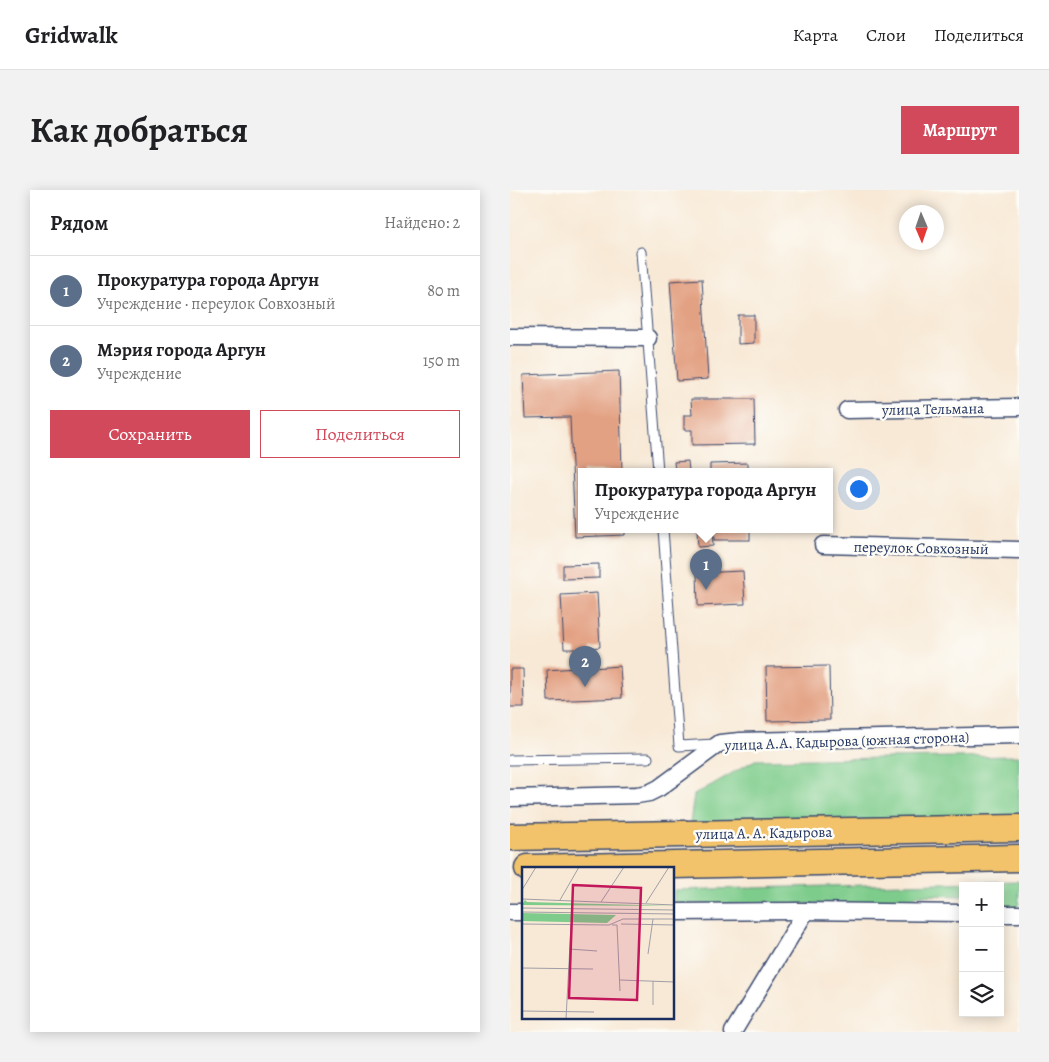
<!DOCTYPE html>
<html lang="ru">
<meta charset="utf-8">
<style>
:root{--surface:#fff;--page:#f2f2f2;--text:#202124;--muted:#757577;--line:#e0e0e0;--accent:#d1495b}
body{margin:0;font-family:Alegreya,serif;background:var(--page);color:var(--text)}
.controls{position:absolute;right:15px;bottom:15px;display:grid;overflow:hidden;border-radius:0px;box-shadow:0 2px 12px #0003}
.controls button{width:45px;height:45px;display:grid;place-items:center;padding:0;border:0;border-bottom:1px solid var(--line);background:var(--surface);color:var(--text);font:25px sans-serif}
.compass{position:absolute;left:389px;top:15px;width:45px;height:45px;border-radius:50%;background:var(--surface);box-shadow:0 2px 12px #0003;rotate:178deg}
.you{position:absolute;left:348px;top:298px;width:18px;height:18px;margin:-12px;border:4px solid #fff;border-radius:50%;background:#1a73e8;box-shadow:0 0 0 8px #1a73e833}
.badge{display:grid;place-items:center;width:32px;height:32px;border-radius:50%;background:var(--accent);color:#fff;font-size:16px;font-weight:700}
.pin{position:absolute;translate:-50% -41px;filter:drop-shadow(0 1px 2px #0008)}
.pin::after{content:'';position:absolute;top:26px;width:18px;height:15px;background:inherit;clip-path:polygon(0 0,100% 0,50% 100%)}
.popup{position:absolute;left:68px;top:278px;width:255px;height:65px;box-sizing:border-box;display:grid;place-content:center;border-radius:0px;background:var(--surface);filter:drop-shadow(0 1px 4px #0005);font-size:16px;white-space:nowrap;color:var(--muted)}
.popup b{font-size:19px;color:var(--text)}
.popup::after{content:'';position:absolute;left:50%;top:100%;margin-left:-10px;border:10px solid transparent;border-top-color:var(--surface)}
.list{margin:0;padding:0;list-style:none}
h2{display:flex;justify-content:space-between;align-items:center;height:65px;margin:0;padding:0 20px;font-size:21px}
h2 small{font-size:16px;font-weight:400;color:var(--muted)}
.list li{display:grid;grid-template-columns:32px 1fr auto;gap:15px;align-items:center;box-sizing:border-box;height:70px;padding:0 20px;border-top:1px solid var(--line)}
.list b{display:block;font-size:19px;white-space:nowrap}
.list p{margin:0;font-size:16px;white-space:nowrap;color:var(--muted)}
.list em{font-size:16px;font-style:normal;color:var(--muted)}
.actions{display:flex;gap:10px;padding:15px 20px}
.actions a{flex:1;padding:11px 0;border:1px solid var(--accent);border-radius:0px;text-align:center;font-size:18px;color:var(--accent)}
.actions .main{background:var(--accent);color:#fff}
.icon{flex:none;width:28px;height:28px;fill:none;stroke:currentColor;stroke-width:2;stroke-linecap:round;stroke-linejoin:round}
.map{position:relative;flex:none;width:509px;height:842px;overflow:hidden;border-radius:0px}
header{display:flex;align-items:center;gap:30px;box-sizing:border-box;height:70px;padding:0 25px;background:var(--surface);border-bottom:1px solid var(--line)}
header strong{font-size:24px}
nav{display:flex;gap:28px;margin-inline-start:auto;font-size:18px}
.intro{display:flex;align-items:center;justify-content:space-between;box-sizing:border-box;height:120px;padding:0 30px}
h1{margin:0;font-size:35px}
.button{padding:12px 22px;border-radius:0px;background:var(--accent);color:#fff;font-size:18px;font-weight:700}
main{display:flex;gap:30px;padding:0 30px}
aside{flex:1;background:var(--surface);border-radius:0px;box-shadow:0 2px 12px #0003}
.map>svg:first-child{display:block}
.green{fill:#7ecc8b;stroke:#4c7e74}
.building{fill:#e3a183}
.lines{fill:none;stroke-linecap:round;stroke-linejoin:round}
.service-casing{stroke:#3c4b70;stroke-width:11}
.minor-casing{stroke:#3c4b70;stroke-width:19}
.primary-casing{stroke:#3c4b70;stroke-width:29}
.service{stroke:#fff;stroke-width:9}
.minor{stroke:#fff;stroke-width:16}
.primary{stroke:#f2c36a;stroke-width:26}
.labels{text-anchor:middle;stroke-width:5;stroke-linejoin:round;paint-order:stroke}
.street-label{font-size:15px;fill:#1b2f5e;stroke:#fdfcf7}
.inset-road{fill:none;stroke:#a09fa6;stroke-width:1}
.view{fill:#c2185b;fill-opacity:0.15;stroke:#c2185b;stroke-width:2.5}
.inset-edge{fill:none;stroke:#1b2f5e;stroke-width:2.5}
</style>
<header>
<strong>Gridwalk</strong>
<nav><a>Карта</a><a>Слои</a><a>Поделиться</a></nav>
</header>
<div class="intro"><h1>Как добраться</h1><a class="button">Маршрут</a></div>
<main>
<aside>
<h2>Рядом<small>Найдено: 2</small></h2>
<ul class="list">
<li><span class="badge" style="background:#5c6f8a">1</span><div><b>Прокуратура города Аргун</b><p>Учреждение · переулок Совхозный</p></div><em>80 m</em></li>
<li><span class="badge" style="background:#5c6f8a">2</span><div><b>Мэрия города Аргун</b><p>Учреждение</p></div><em>150 m</em></li>
</ul>
<div class="actions"><a class="main">Сохранить</a><a>Поделиться</a></div>
</aside>
<div class="map">
<svg width="509" height="842" viewBox="0 0 509 842">
<rect width="100%" height="100%" fill="#fdfcf7"/>
<filter id="ink" filterUnits="userSpaceOnUse"><feTurbulence type="fractalNoise" baseFrequency=".02" numOctaves="2"/><feDisplacementMap in="SourceGraphic" scale="10" xChannelSelector="R" yChannelSelector="G"/><feConvolveMatrix kernelMatrix="1 2 1 2 8 2 1 2 1" color-interpolation-filters="sRGB"/></filter>
<filter id="wash" filterUnits="userSpaceOnUse"><feTurbulence type="fractalNoise" baseFrequency=".0096" numOctaves="4" result="noise"/><feDisplacementMap in="SourceGraphic" scale="20" xChannelSelector="R" yChannelSelector="G"/><feGaussianBlur stdDeviation="1.12" result="paint"/><feColorMatrix in="noise" values="0 0 0 0 0 0 0 0 0 0 0 0 0 0 0 0 0 1.4 0 .05"/><feComposite in="paint" operator="in"/></filter>
<g filter="url(#wash)">
<rect width="100%" height="100%" fill="#f8e9d6"/>
<g class="green">
<path d="M509 566V628L180 633 184 605 245 570Z"/>
<path d="M509 691V714L505 719 499 720 490 706V696H453V706L408 705 395 714H164V700Z"/>
</g>
<g id="blocks">
<g class="building">
<path d="M192 89 198 189 167 191 160 91Z"/>
<path d="M228 125H244V153L228 154Z"/>
<path d="M109 181 112 281H72V339H115V345L65 347 60 227 15 228 13 185Z"/>
<path d="M181 209H244L245 254 182 255V240H174V225H182Z"/>
<path d="M178 271 179 281H165L164 272Z"/>
<path d="M238 273V281H200V274Z"/>
<path d="M187 339H202L203 356 188 357Z"/>
<rect x="204" y="339" width="36" height="11"/>
<path d="M89 374V388L53 389V375Z"/>
<path d="M233 381 235 414 188 416 187 383Z"/>
<path d="M87 403 90 457 80 458 81 478 110 476 112 508 38 511 37 480 66 478 65 459H54L51 405Z"/>
<path d="M319 476 320 530 257 531 256 477Z"/>
<path d="M0 479H13L14 517H0Z"/>
</g>
</g>
</g>
<g filter="url(#ink)">
<use href="#blocks" fill-opacity="0" stroke="#3c4b70" stroke-width="1"/>
<g class="lines">
<g class="service-casing">
<g id="service">
<path d="M131 62 148 281"/>
<path d="M153 339 169 556 205 554"/>
<path d="M0 570 138 568"/>
</g>
</g>
<g class="minor-casing">
<g id="minor">
<path d="M0 147 138 148"/>
<path d="M337 220 509 217"/>
<path d="M313 355 509 360"/>
<path d="M0 608 127 605 139 603 149 598 210 553 230 551 509 545"/>
<path d="M0 722H14"/>
<path d="M164 722 290 721 453 723"/>
<path d="M490 724H509"/>
<path d="M223 842 296 721"/>
</g>
</g>
<g class="primary-casing">
<g id="primary">
<path d="M0 647 509 638"/>
<path d="M18 678 509 668"/>
</g>
</g>
<use href="#service" class="service"/>
<use href="#minor" class="minor"/>
<use href="#primary" class="primary"/>
</g>
</g>
<g class="labels">
<g class="street-label">
<text transform="translate(423 219) rotate(-1)" y="5">улица Тельмана</text>
<text transform="translate(411 358) rotate(1)" y="5">переулок Совхозный</text>
<text transform="translate(337 551) rotate(-2)" y="5">улица А.А. Кадырова (южная сторона)</text>
<text transform="translate(254 643) rotate(-1)" y="5">улица А. А. Кадырова</text>
</g>
</g>
<g transform="translate(12 677)">
<rect width="152" height="152" fill="#f8e9d6"/>
<path d="M3 33 5 35 152 39 0 38ZM0 46 94 48 85 56 0 54Z" fill="#7ecc8b"/>
<path class="inset-road" d="M0 23 14 0M0 32 153 38M38 33 57 0M79 35 102 0M124 36 147 0M0 41 153 43M0 45 153 47M0 57 87 58 101 52H153M99 57 153 58M90 58H95L98 124M47 82 75 84M126 87 131 52M0 101 71 102M98 113 153 115M131 114V138M0 144 72 145M44 152 49 58"/>
<path class="view" d="M51 18 119 21 115 133 47 131Z"/>
<rect width="152" height="152" class="inset-edge"/>
</g>
</svg>
<div class="controls">
<button>+</button>
<button>−</button>
<button><svg class="icon" aria-label="layers" viewBox="0 0 24 24"><path d="M12 4l9 5-9 5-9-5zM3 14l9 5 9-5"/></svg></button>
</div>
<svg class="compass" viewBox="-18 -18 36 36"><path d="M0-13l5 13h-10z" fill="#e53935"/><path d="M0 13l5-13h-10z" fill="#757577"/></svg>
<div class="you"></div>
<div class="pin badge" style="left:196px;top:400px;background:#5c6f8a">1</div>
<div class="popup"><b>Прокуратура города Аргун</b>Учреждение</div>
<div class="pin badge" style="left:75px;top:497px;background:#5c6f8a">2</div>
</div>
</main>
